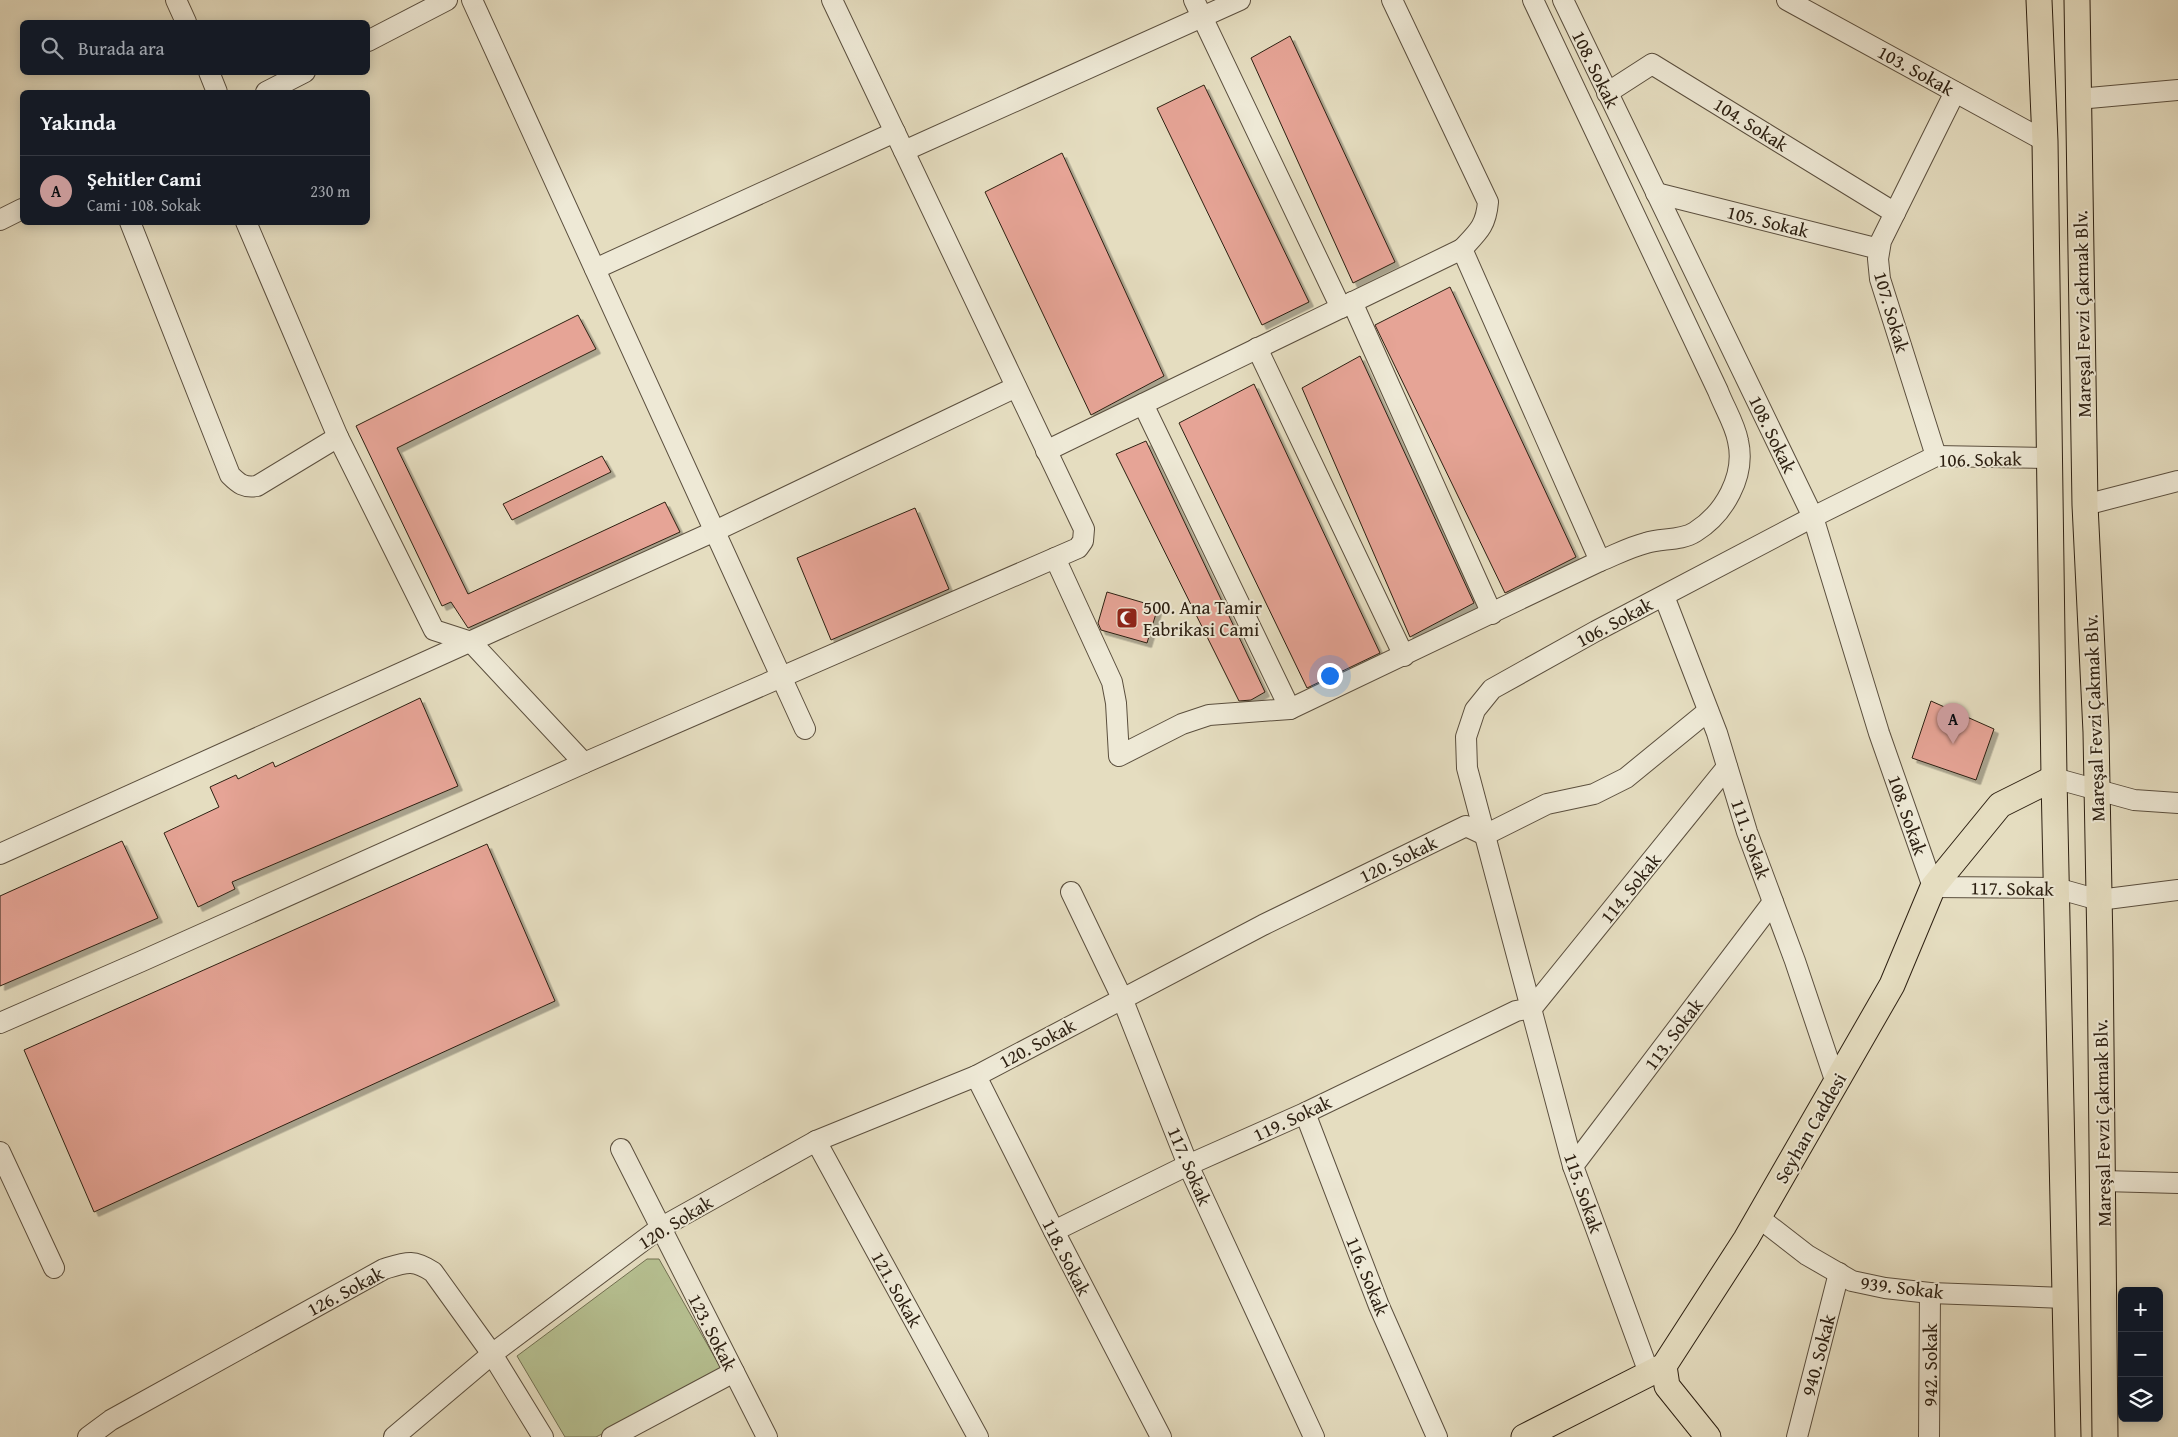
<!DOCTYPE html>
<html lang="tr">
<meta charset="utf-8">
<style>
:root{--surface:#171b24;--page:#242831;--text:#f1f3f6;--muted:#9ea1a6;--line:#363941;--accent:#c59692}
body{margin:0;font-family:"Gentium Book Plus",serif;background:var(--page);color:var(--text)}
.controls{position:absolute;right:15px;bottom:15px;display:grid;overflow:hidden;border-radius:8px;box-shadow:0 2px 12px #0003}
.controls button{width:45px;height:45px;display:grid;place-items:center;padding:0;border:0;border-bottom:1px solid var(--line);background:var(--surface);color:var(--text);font:25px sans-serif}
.you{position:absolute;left:1329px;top:675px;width:18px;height:18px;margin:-12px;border:4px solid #fff;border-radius:50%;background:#1a73e8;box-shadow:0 0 0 8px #1a73e833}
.badge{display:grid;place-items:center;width:32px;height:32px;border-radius:50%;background:var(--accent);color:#111;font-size:16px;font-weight:700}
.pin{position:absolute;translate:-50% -41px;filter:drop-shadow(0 1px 2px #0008)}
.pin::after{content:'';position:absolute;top:26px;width:18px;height:15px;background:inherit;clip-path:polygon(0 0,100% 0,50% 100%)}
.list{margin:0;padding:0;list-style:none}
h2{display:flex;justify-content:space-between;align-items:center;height:65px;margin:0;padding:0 20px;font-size:21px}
h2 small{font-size:16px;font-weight:400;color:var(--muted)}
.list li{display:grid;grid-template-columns:32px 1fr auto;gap:15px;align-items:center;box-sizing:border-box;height:70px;padding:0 20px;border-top:1px solid var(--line)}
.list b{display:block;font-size:19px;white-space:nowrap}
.list p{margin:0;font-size:16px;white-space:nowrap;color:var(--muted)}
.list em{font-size:16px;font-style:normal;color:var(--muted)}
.icon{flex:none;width:28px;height:28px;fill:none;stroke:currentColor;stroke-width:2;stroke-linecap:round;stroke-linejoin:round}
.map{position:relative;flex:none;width:2178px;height:1437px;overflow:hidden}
.search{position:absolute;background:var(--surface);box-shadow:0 2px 12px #0003;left:20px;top:20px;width:350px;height:55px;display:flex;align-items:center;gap:12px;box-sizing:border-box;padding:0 18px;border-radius:8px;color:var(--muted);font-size:19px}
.panel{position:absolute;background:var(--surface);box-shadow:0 2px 12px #0003;left:20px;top:90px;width:350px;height:135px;border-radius:8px}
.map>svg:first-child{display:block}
.green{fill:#b6c091;stroke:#727052}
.building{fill:#e6a496;stroke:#2d2012;filter:url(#shadow)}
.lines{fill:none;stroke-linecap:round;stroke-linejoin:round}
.minor-casing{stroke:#5b4f3e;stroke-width:22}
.major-casing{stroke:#2d2012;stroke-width:27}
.minor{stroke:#eee9d6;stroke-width:20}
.major{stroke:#e5ddc0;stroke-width:25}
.labels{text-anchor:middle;stroke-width:4;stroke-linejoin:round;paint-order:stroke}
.street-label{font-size:19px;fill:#2d2012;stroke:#eee9d6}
.poi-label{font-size:19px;fill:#2d2012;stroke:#eee9d6;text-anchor:start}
</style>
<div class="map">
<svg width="2178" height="1437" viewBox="0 0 2178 1437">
<defs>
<filter id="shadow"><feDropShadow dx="4.5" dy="4.5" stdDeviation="0" flood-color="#0004"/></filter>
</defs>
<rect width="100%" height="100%" fill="#e5ddc0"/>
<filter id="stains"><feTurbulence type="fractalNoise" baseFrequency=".004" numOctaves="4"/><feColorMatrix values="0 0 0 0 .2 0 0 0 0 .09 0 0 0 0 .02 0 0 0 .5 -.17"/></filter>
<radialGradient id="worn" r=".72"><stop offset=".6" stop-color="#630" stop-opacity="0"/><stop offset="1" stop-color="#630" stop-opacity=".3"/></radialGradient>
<path class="green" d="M647 1259H659L723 1372 596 1437H565L517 1356Z"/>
<g class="building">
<path d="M1290 36 1395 262 1353 283 1251 58Z"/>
<path d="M1204 85 1309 302 1262 325 1157 108Z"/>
<path d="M1062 153 1164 376 1091 415 985 192Z"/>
<path d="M1450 287 1576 557 1505 593 1375 325Z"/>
<path d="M578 315 596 349 397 448 468 594 665 502 680 532 468 628 451 602 442 606 356 426Z"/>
<path d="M1360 356 1474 603 1410 637 1302 388Z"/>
<path d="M1254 384 1380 653 1307 688 1179 423Z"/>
<path d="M1146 441 1265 692 1251 700 1239 701 1116 454Z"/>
<path d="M602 456 611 472 512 520 503 504Z"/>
<path d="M915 508 949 589 831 640 797 558Z"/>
<path d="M1107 592 1158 607 1147 643 1101 630 1098 623Z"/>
<path d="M420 698 458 786 232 882 235 889 198 907 164 833 219 807 210 787 236 775 238 779 273 762 275 767Z"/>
<path d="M1931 701 1994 729 1976 780 1912 758Z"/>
<path d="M122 841 158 918 0 986V896Z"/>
<path d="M487 844 555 1001 94 1212 24 1050Z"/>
</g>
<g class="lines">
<g class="minor-casing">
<g id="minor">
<path d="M176 0 186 22"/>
<path d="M472 0 805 729"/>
<path d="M1194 0 1341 308"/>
<path d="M1392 0 1488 202C1486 226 1478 232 1462 249"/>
<path d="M1533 0 1718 391C1724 407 1735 424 1738 441 1746 476 1724 514 1695 532 1681 541 1661 538 1646 543 1630 547 1615 555 1600 561"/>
<path d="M1563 0 1813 517 1879 733 1933 887 2056 888 2099 900 2178 890"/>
<path d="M1787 0 2045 141"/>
<path d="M368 41 447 0"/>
<path d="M209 72 217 92"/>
<path d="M266 92 305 72"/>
<path d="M1607 93 1652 64 1895 213"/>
<path d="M2078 99 2178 90"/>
<path d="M904 151 1240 0"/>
<path d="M1656 193 1879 249"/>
<path d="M0 220 22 209"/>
<path d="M130 222 230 475C239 484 244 488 257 486L338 437"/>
<path d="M246 222 338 437 434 630 471 642 584 763 1078 548 1083 541 1084 529 832 0"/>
<path d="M595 269 895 132"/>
<path d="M1352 302 1492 614"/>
<path d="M1257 348 1404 656"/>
<path d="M1143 404 1290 709"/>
<path d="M1046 451 1462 249 1600 561 1290 709 1209 715 1182 724 1119 756 1116 703 1112 682 1055 558"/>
<path d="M1936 456 1880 279 1878 259 1881 241 1955 92"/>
<path d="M2085 505 2178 481"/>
<path d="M1664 596 1717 733 1747 832 1795 961 1836 1083"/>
<path d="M2054 778 2134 800 2178 803"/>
<path d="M0 854 715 531 1016 387"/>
<path d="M1071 892 1122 998 1188 1165 1314 1437"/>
<path d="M1532 1008 1727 767"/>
<path d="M0 1023 142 961 584 763"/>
<path d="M976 1076 1054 1231 1161 1437"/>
<path d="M1305 1113 1379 1306 1437 1437"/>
<path d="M816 1141 978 1437"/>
<path d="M621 1149 767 1437"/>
<path d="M0 1152 54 1268"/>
<path d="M1573 1166 1773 902"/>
<path d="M2103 1181 2178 1183"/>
<path d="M1758 1217 1807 1255 1852 1281 1885 1288 1930 1293 2065 1298"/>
<path d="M1054 1231 1188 1165 1305 1113 1516 1011 1532 1008"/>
<path d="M1649 1373 1573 1166 1467 768 1466 737 1475 710 1492 689 1596 631 1813 517 1936 456 2049 458"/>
<path d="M88 1437 111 1420 384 1269C407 1262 413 1259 433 1272L492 1354 543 1437"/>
<path d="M394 1437 492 1354 660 1228 816 1141 976 1076 1263 925 1466 826 1485 835 1547 804 1594 794 1626 778 1708 711"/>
<path d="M612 1437 734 1372"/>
<path d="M1797 1437 1839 1273"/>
<path d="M1929 1437 1930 1293"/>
</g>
</g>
<g class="major-casing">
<g id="major">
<path d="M2039 0 2045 141 2054 778 2068 1437"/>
<path d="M2077 0 2085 505 2096 732 2100 948 2105 1437"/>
<path d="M1664 1366 1667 1386 1708 1437"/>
<path d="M1524 1437 1664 1366 1746 1239 1892 985 1933 887 2000 805 2054 778"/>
</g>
</g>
<use href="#minor" class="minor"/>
<use href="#major" class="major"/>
</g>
<defs>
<g id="mosque-square" transform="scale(1.125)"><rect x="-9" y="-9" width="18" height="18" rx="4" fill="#8f2418" stroke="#eee9d6"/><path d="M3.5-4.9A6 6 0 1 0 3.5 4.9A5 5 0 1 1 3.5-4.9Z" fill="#fff"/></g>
</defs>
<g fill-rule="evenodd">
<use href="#mosque-square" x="1127" y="618"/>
</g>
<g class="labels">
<g class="street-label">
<text transform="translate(1596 69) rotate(64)" y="7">108. Sokak</text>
<text transform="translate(1916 70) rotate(29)" y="7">103. Sokak</text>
<text transform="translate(1751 124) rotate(32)" y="7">104. Sokak</text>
<text transform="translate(1768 221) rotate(14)" y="7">105. Sokak</text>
<text transform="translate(1892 312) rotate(74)" y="7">107. Sokak</text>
<text transform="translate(2082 314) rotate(-91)" y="7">Mareşal Fevzi Çakmak Blv.</text>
<text transform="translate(1773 434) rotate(64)" y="7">108. Sokak</text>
<text transform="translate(1980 459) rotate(-1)" y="7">106. Sokak</text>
<text transform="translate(1614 622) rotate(-28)" y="7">106. Sokak</text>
<text transform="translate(2094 718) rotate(-92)" y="7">Mareşal Fevzi Çakmak Blv.</text>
<text transform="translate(1908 815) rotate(71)" y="7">108. Sokak</text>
<text transform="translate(1751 839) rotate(71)" y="7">111. Sokak</text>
<text transform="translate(1398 859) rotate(-26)" y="7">120. Sokak</text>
<text transform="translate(1630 888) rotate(-51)" y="7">114. Sokak</text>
<text transform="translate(2012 888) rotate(1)" y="7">117. Sokak</text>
<text transform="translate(1673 1034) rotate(-53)" y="7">113. Sokak</text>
<text transform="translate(1037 1043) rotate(-28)" y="7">120. Sokak</text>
<text transform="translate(1292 1118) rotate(-25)" y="7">119. Sokak</text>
<text transform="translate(2102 1123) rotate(-91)" y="7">Mareşal Fevzi Çakmak Blv.</text>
<text transform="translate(1810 1128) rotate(-60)" y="7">Seyhan Caddesi</text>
<text transform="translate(1190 1166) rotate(67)" y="7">117. Sokak</text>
<text transform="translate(1584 1193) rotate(71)" y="7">115. Sokak</text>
<text transform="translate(675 1222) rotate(-32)" y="7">120. Sokak</text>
<text transform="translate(1067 1257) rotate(63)" y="7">118. Sokak</text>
<text transform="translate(1368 1276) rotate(68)" y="7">116. Sokak</text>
<text transform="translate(1902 1287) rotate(7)" y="7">939. Sokak</text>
<text transform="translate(897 1289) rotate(61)" y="7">121. Sokak</text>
<text transform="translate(345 1291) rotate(-28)" y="7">126. Sokak</text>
<text transform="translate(713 1332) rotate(63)" y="7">123. Sokak</text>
<text transform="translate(1818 1355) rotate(-75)" y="7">940. Sokak</text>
<text transform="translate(1930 1365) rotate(-90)" y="7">942. Sokak</text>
</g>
<g class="poi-label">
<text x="1143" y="614">500. Ana Tamir<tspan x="1143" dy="22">Fabrikasi Cami</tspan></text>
</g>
</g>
<rect width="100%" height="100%" filter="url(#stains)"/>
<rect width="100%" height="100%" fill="url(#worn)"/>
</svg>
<div class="controls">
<button>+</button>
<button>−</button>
<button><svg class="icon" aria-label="layers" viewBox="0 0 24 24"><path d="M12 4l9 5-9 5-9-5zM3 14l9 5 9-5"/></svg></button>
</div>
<div class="you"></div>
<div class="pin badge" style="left:1953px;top:744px">A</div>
<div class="search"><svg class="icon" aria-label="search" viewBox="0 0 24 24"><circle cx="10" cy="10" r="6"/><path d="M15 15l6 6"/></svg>Burada ara</div>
<section class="panel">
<h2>Yakında<small></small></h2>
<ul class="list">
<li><span class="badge">A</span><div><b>Şehitler Cami</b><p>Cami · 108. Sokak</p></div><em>230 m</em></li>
</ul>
</section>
</div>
